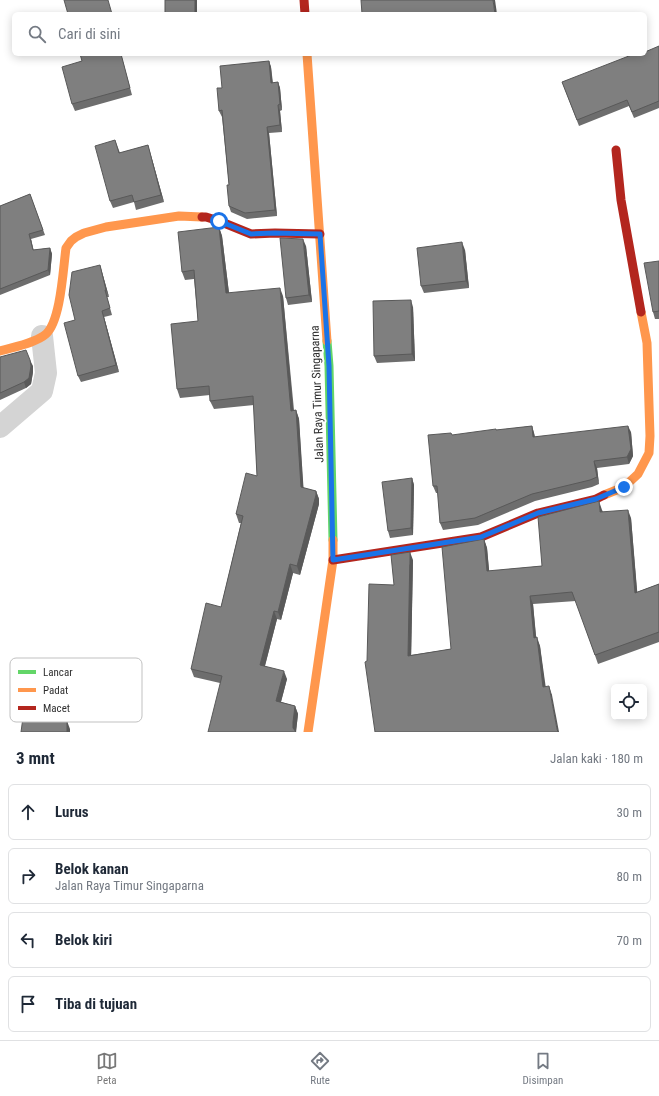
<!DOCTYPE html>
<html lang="id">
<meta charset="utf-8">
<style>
:root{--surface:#fff;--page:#f6f6f7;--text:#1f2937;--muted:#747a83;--line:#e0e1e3;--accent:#787878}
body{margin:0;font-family:"Roboto Condensed",sans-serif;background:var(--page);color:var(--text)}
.controls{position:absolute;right:12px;bottom:12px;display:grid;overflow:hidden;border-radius:6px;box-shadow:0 2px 10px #0003}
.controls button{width:36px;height:36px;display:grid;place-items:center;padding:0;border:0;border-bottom:1px solid var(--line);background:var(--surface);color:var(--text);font:20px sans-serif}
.stop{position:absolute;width:12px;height:12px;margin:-9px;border:3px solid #1a73e8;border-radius:50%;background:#fff}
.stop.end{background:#1a73e8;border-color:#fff;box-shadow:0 1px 4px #0008}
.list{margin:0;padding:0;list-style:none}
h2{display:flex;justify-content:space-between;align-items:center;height:52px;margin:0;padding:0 16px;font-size:17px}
h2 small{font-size:13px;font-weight:400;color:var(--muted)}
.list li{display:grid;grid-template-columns:26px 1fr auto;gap:12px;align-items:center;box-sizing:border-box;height:56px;margin:0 8px 8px;padding:0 8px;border:1px solid var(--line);border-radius:6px}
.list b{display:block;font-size:15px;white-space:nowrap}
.list p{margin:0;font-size:13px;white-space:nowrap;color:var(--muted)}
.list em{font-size:13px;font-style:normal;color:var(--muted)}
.icon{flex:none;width:22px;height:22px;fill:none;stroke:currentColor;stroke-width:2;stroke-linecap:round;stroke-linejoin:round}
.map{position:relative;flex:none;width:659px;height:732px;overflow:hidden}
.search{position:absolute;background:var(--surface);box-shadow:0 2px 10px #0003;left:12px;right:12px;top:12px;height:44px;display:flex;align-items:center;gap:10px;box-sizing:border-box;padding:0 14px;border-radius:6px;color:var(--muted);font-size:15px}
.sheet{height:308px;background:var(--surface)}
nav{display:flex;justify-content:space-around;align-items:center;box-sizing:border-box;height:56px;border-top:1px solid var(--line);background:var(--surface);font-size:11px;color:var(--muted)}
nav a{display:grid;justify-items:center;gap:2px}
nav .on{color:var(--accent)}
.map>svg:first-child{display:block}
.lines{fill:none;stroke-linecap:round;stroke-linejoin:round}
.street{stroke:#d4d4d4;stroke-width:22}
.fast{stroke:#63d668;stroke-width:9}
.slow{stroke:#ff974d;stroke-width:9}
.jam{stroke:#b3261e;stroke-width:9}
.wall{fill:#6d6d6d}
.shaded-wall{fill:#595959}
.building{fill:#7f7f7f;stroke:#595959}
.route{stroke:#1a73e8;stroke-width:5}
.labels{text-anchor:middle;stroke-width:4;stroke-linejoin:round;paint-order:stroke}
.street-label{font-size:12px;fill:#2f2f2f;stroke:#fff}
.key{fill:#fff;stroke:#c1c1c1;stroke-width:1}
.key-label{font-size:11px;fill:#2f2f2f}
</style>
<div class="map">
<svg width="659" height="732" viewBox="0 0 659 732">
<rect width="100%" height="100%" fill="#fff"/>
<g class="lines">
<path class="street" d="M0 427 42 391 46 373 42 336"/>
<path class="fast" d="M327 341 329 366 333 540"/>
<g class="slow">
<path d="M307 54 327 341"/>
<path d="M0 351C13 347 36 343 46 334 61 320 63 269 66 248L71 241 76 237 84 233 106 227 179 216 202 217"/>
<path d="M604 495 624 487 638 474 649 453 650 436 647 343 641 312"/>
<path d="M308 732 333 560V540"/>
</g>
<g class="jam">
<path d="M304 0 305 14"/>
<path d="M616 150 621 200 641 312"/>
<path d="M202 217H206L219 221 251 234 275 233 320 234"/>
<path d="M333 560 481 537 538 513 596 499 604 495"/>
</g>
</g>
<g class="wall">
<path d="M659 46V108L634 118 629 106 579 126 562 82 645 54Z"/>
<path d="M121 54 132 95 75 111 72 104 82 61Z"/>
<path d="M269 61 271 67 273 83 278 82 280 88 282 110 280 111 282 132 269 133 277 216 247 219 231 212 229 206V185L222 117 219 111 222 88Z"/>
<path d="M115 140 120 153 148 145 150 152 164 202 136 210 134 202 113 208 110 201Z"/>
<path d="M30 194 45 235 31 239 33 250 50 248 52 254 50 275 0 295V206Z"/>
<path d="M219 227 222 236 229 293 283 296 294 410H296L299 419 303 488 316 491 319 499V504L300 575 293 573 281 620 277 619 265 666 287 679 281 702 295 706 298 714 296 731V732L220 683 194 677 191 669 221 607 241 523H239L236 514 257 476 254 405 214 409 210 401V395L180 398 177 389 198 321 194 279 185 280 182 272Z"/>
<path d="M306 246 312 302 288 305 286 298Z"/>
<path d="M465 250 469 288 424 293 421 286Z"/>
<path d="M659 261V319H655L653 312Z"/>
<path d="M100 265 109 297H107L112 315 104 317 119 372 81 382 78 376 75 320Z"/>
<path d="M413 307 415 361 377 363 374 356Z"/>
<path d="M0 357 33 366V372L31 384 26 388 0 400Z"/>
<path d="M532 426 534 433 535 437 631 432 633 456 629 464 597 468 599 484 592 487 535 501 478 525 443 530 440 523 438 493H436L433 486 496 430Z"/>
<path d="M412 478 414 485 413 535 390 538 388 531Z"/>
<path d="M602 510 603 512 631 518 637 592 659 584V642L598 664 576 601 533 604 536 638 540 646 545 687 552 695 367 661 394 585 413 560 411 655 451 649 484 539 487 548 489 571 542 566Z"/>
</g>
<g class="shaded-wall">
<rect x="195" y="0" width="2" height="14"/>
<path d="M493 0H495L497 14H495Z"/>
<path d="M269 61 271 67 273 89 271 83Z"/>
<path d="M278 82 280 88 282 110 280 104Z"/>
<path d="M278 105 280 111 282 132 280 125Z"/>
<path d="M267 127 269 133 277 216 275 210Z"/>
<path d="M148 145 150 152 164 202 161 195Z"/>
<path d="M219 227 222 236 230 301 226 293Z"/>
<path d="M29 234 31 239 35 256 33 250Z"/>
<path d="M303 239 306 246 312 302 309 295Z"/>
<path d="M462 242 465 250 469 288 466 281Z"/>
<path d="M50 248 52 254 50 275 48 270Z"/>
<path d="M100 265 102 272 109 297 106 290Z"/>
<path d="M280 288 283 296 294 419 291 411Z"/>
<path d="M411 300 413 307 415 361 412 354Z"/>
<path d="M102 311 104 317 119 372 116 365Z"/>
<path d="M30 360 33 366V372L31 384 26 388 24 382Z"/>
<path d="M296 410 299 419 304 495 301 487Z"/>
<path d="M532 426 534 433 536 444 533 437Z"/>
<path d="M628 426 631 432 633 456 629 464 627 457Z"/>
<path d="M594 461 597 468 599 484 597 477Z"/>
<path d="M412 478 414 485 413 535 411 528Z"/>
<path d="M316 491 319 499V504L300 575 297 566Z"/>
<path d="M599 501 602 510 604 521 600 512Z"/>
<path d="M628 510 631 518 638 601 635 593Z"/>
<path d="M484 539 487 548 490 580 487 571Z"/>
<path d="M410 552 413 560 411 664 408 656Z"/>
<path d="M290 564 293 573 281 620 278 612Z"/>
<path d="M530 596 533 604 537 646 534 638Z"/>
<path d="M274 611 277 619 263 673 260 665Z"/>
<path d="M537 637 540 646 547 696 543 687Z"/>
<path d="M284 671 287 679 279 709 276 701Z"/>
<path d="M549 686 552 695 559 732H558L557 729Z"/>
<path d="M295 706 298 714 296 732 293 728V722Z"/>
<path d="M67 721 70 729V732H67Z"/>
</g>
<g class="building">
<path d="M64 0H108L112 14H68Z"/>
<rect x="165" y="0" width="30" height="14"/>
<path d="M361 0H493L495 14H362Z"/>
<path d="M659 46V101L632 112 627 100 577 120 562 82 634 54H645V52Z"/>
<path d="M80 54H121L130 88 72 104 62 67 82 61Z"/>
<path d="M269 61 271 83 278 82 280 104 278 105 280 125 267 127 275 210 245 213 229 206 227 185H229L222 110 219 111 217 88H222L220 66Z"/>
<path d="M115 140 119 153 148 145 161 195 134 202 132 195 110 201 95 146Z"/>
<path d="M30 194 43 230 29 234 33 250 50 248 48 270 0 289V206Z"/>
<path d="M219 227 226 293 280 288 291 411 296 410 301 487 316 491V495L297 566 290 564 278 612 274 611 260 665 284 671 276 701 295 706 293 722V728L296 732H208L222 676 191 669 206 603 221 607 243 516 236 514 246 473 257 476 253 396 210 401 209 386 177 389 171 324 198 321 194 270 182 272 178 232Z"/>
<path d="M280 238 303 239 309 295 286 298Z"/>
<path d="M462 242 466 281 421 286 417 248Z"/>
<path d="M659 261V311L653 312 644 263Z"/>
<path d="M100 265 106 290H105L110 308 102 311 116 365 78 376 64 323 75 320 69 295 72 272Z"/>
<path d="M411 300 412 354 374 356 373 301Z"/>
<path d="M26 350 30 360 31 366 29 378 24 382 0 393V357Z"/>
<path d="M532 426 533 437 628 426 631 449 627 457 594 461 597 477 590 480 532 494 475 518 440 523 437 486H433L428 435 451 433 452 435 496 429V430Z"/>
<path d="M412 478 411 528 388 531 382 482Z"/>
<path d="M599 501 600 512 628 510 635 593 659 584V632L595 655 572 592 530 596 534 638 537 637 543 687 549 686 557 729 558 732H375L365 662 367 661 369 584 394 585 391 555 410 552 408 656 451 649 442 547 484 539 487 571 542 566 538 517Z"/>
<path d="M25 703 67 721V732H21Z"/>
</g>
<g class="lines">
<path class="route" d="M219 221 251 234 274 233 320 234 329 366 333 560 481 537 538 513 596 499 624 487"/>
</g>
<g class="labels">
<g class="street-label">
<text transform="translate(317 394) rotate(-92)" y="4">Jalan Raya Timur Singaparna</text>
</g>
</g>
<rect x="10" y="658" width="132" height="64" rx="6" class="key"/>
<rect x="18" y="670" width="18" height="4" fill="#63d668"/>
<rect x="18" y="688" width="18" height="4" fill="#ff974d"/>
<rect x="18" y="706" width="18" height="4" fill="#b3261e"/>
<g class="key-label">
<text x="43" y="676">Lancar</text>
<text x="43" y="694">Padat</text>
<text x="43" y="712">Macet</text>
</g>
</svg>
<div class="controls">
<button><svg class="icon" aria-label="locate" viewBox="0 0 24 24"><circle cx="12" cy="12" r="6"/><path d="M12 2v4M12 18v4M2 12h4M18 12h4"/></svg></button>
</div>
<div class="stop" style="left:219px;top:221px"></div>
<div class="stop end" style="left:624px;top:487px"></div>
<div class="search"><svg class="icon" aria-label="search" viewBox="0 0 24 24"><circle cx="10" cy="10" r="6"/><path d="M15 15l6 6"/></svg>Cari di sini</div>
</div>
<section class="sheet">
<h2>3 mnt<small>Jalan kaki · 180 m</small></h2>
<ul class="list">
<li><svg class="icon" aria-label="ahead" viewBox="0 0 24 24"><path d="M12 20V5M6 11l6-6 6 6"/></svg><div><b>Lurus</b></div><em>30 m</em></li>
<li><svg class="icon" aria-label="right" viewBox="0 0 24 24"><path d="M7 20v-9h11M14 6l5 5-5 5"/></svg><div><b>Belok kanan</b><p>Jalan Raya Timur Singaparna</p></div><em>80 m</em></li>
<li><svg class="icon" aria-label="left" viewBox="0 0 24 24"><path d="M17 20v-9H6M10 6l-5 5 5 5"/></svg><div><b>Belok kiri</b></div><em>70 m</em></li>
<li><svg class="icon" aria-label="arrive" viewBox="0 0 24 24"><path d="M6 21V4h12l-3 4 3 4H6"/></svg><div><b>Tiba di tujuan</b></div></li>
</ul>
</section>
<nav>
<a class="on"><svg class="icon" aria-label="map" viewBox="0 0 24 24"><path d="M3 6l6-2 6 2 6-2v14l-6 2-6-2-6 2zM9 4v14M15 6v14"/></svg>Peta</a>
<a><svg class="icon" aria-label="directions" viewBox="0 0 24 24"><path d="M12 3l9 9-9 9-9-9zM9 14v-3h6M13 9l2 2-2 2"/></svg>Rute</a>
<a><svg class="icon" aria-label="saved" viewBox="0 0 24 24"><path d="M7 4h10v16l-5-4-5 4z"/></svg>Disimpan</a>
</nav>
